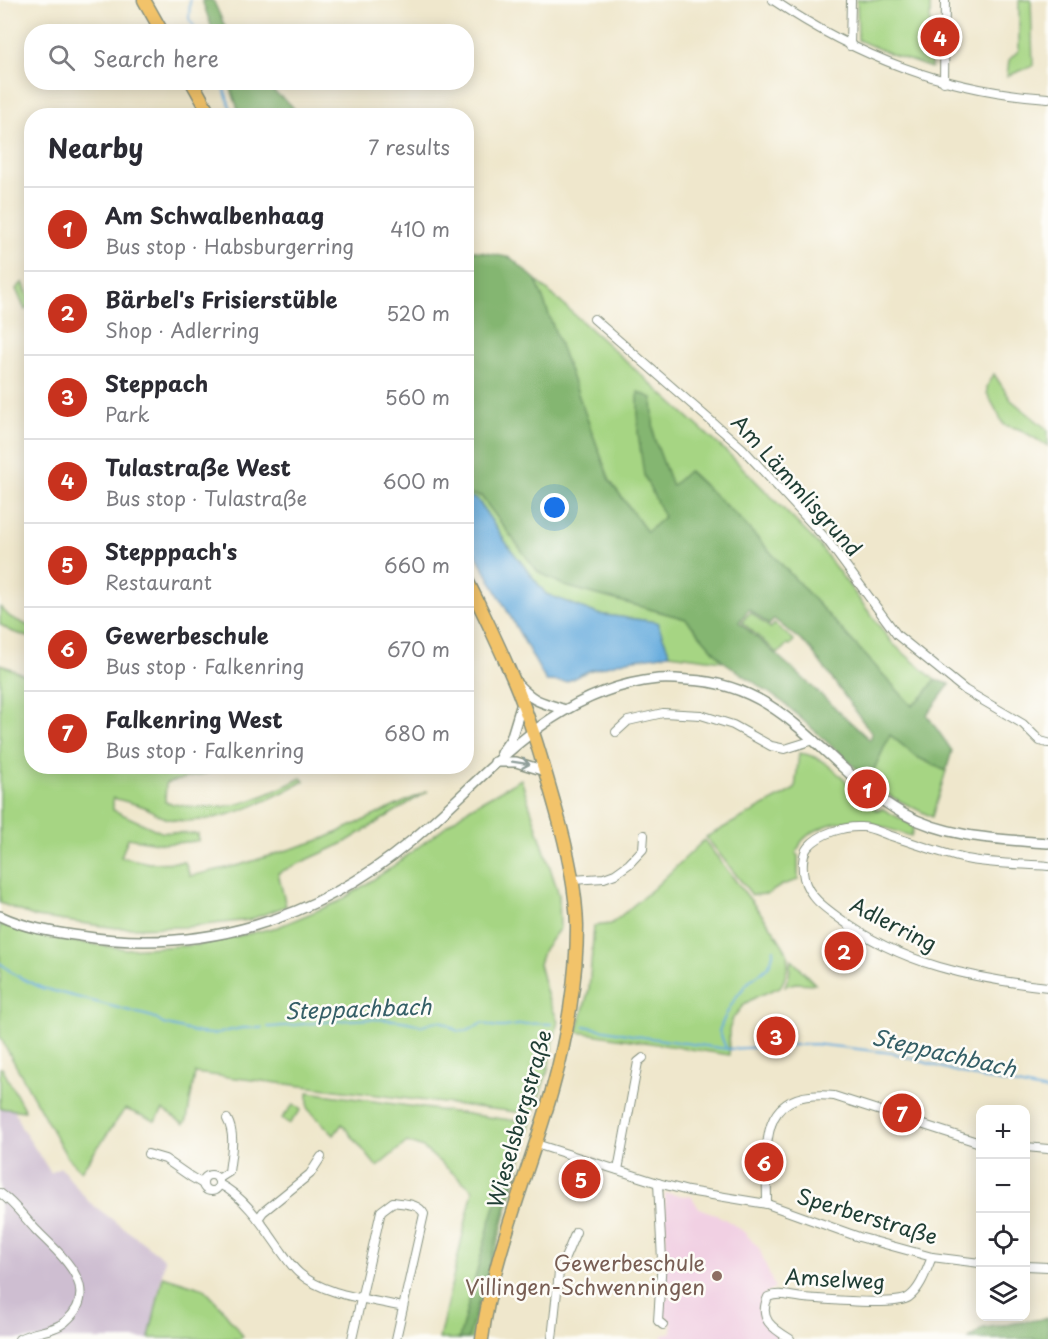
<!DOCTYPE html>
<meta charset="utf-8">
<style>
:root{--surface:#fff;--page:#f7f7f7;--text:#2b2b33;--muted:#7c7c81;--line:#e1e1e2;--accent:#c8321e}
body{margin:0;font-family:"Playpen Sans",sans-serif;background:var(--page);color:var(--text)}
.controls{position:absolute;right:18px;bottom:18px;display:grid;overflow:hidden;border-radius:12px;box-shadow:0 3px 15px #0003}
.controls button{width:54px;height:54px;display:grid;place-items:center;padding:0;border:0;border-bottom:2px solid var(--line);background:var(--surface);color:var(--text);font:30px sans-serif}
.you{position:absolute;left:555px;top:508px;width:21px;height:21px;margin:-15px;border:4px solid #fff;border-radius:50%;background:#1a73e8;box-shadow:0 0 0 9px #1a73e833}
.badge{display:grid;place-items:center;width:39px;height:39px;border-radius:50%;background:var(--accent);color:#fff;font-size:20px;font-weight:700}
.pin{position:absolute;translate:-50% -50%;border:3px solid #fff;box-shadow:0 2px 6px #0006}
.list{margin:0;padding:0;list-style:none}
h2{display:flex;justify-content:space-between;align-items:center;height:78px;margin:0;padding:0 24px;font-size:26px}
h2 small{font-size:20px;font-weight:400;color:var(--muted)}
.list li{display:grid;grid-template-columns:39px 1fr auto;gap:18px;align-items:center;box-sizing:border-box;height:84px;padding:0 24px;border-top:2px solid var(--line)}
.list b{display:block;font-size:22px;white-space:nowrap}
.list p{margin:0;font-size:20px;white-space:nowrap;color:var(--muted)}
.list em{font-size:20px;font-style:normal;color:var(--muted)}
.icon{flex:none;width:33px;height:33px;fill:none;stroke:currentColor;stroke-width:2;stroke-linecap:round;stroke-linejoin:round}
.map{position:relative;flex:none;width:1048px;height:1339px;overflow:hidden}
.search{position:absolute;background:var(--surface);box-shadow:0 3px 15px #0003;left:24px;top:24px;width:450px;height:66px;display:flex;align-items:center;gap:15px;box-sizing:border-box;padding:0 21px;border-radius:24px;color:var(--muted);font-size:22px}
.panel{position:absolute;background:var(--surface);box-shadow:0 3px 15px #0003;left:24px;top:108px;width:450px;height:666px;border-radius:24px}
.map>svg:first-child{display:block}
.built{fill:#f1d0e3}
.industrial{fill:#cebed1}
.green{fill:#a6d583;stroke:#62895c;stroke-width:1.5}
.forest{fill:#84b671;stroke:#527a52;stroke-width:1.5;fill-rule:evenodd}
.water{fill:#69adde;stroke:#447589;stroke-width:1.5}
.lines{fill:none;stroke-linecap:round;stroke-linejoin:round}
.stream{stroke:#69adde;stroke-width:2}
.minor-casing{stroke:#879280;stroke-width:10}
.tertiary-casing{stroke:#879280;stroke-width:12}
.primary-casing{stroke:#879280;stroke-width:15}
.minor{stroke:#fff;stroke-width:8}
.tertiary{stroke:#fff;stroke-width:9}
.primary{stroke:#f2c36a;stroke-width:12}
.oneway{stroke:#8f9e9a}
.education-dot{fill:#8d6e63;stroke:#fdfcf7;stroke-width:2}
.labels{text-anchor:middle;stroke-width:5;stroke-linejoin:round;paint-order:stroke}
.street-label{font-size:21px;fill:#1f3d34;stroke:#fdfcf7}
.education-label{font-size:21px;fill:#785e54;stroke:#fdfcf7;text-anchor:end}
.water-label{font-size:22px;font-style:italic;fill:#355f67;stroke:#fdfcf7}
</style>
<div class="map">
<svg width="1048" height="1339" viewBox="0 0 1048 1339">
<rect width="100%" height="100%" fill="#fdfcf7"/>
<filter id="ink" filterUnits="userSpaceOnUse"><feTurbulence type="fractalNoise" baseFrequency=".0167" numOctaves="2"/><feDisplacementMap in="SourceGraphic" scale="12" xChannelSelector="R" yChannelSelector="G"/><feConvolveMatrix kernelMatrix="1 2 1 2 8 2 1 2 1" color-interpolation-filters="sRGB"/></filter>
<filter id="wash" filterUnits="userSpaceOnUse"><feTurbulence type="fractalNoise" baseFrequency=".008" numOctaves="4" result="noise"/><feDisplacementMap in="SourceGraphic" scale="24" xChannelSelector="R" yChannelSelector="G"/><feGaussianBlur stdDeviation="1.35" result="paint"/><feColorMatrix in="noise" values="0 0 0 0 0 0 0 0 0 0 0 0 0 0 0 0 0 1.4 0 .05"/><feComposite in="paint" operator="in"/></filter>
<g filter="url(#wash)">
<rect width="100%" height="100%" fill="#efe7cc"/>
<path class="built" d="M665 1193 692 1197 698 1207 723 1218 743 1231 759 1248 775 1289 767 1292 762 1297 758 1308 760 1316 763 1320V1324L784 1339H661L663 1335 672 1333 671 1322 662 1311 663 1300 669 1298V1294L663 1291 666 1241Z"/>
<path class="industrial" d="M0 1074 21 1127 51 1173 60 1167 89 1202 165 1259 149 1338 157 1339H0Z"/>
<g class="green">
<path d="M857 0H930L931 68 891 54 858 40Z"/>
<path d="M1019 0H1031L1033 66 1007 76 1009 60 1019 50Z"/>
<path d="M536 280 731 456 818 544 892 643 935 680 924 695 912 706 739 518 689 471 672 486 654 438 652 398 644 475 664 517 647 532 610 481Z"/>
<path d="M23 282 31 303 25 310 16 289Z"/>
<path d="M994 374 1011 400 1048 430V446L1019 429 1004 425 987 393V387Z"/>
<path d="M466 494 481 496 537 571 565 586 686 619 723 661 670 654 657 622 598 614 546 594 509 547 477 499 467 497Z"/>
<path d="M0 607 10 617 31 627V638L10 631 0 624Z"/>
<path d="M750 612 770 628 774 624 794 640 790 645 787 644 778 654 742 622Z"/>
<path d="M0 664 31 678 32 766H132L136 769 139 766 232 767 166 783 165 802C221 815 251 804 301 778L304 781C266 802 213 828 169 819 160 818 152 810 144 807 134 803 123 801 113 798V810L161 832 198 834V841L163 844 128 838 121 857 149 863 185 862 190 876 240 865 323 839 428 791 344 843 278 873 286 906 249 920 186 927 117 928 36 917 0 903Z"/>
<path d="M890 735 917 757 946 771 932 817 890 796 869 780Z"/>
<path d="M799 753C833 756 850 793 877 810L883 809 914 826 911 836C893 831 870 820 851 821 836 821 812 829 802 841 800 844 798 850 796 854L798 855V880L782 885 768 894 752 895 706 837 795 789Z"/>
<path d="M521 779 559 895 560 928 544 949 539 964 548 998 558 1021 547 1073 533 1114 195 1073 187 1120 184 1124 163 1110 155 1121 125 1109 81 1171 67 1157 0 1037V924L44 937 126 949 198 945 278 927 340 901 388 870 471 807Z"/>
<path d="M704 840 772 928 787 952 788 966 784 980 780 987 756 997 744 1004 733 1018 729 1030V1055L577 1032 589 989 594 926 611 924 654 888Z"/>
<path d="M791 959 815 984 795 983 785 986 789 976Z"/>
<path d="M0 1068H2L25 1111 0 1108Z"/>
<path d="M308 1092 510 1120 531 1121 472 1339H439L473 1190 423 1148 407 1142 377 1167 342 1124 334 1135 308 1109Z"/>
<path d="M294 1104 301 1110 289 1124 282 1118Z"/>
<path d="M163 1276 204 1289 219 1305 243 1336 240 1339 149 1338Z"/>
</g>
<g class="forest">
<path d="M202 0H213L227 31H213Z"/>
<path d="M229 83H262L290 104 299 115H240Z"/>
<path d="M466 249 511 258 536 280 610 481 647 532 664 517 644 475 638 433V392L652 398 654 438 672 486 688 471 739 518 912 706 924 695 935 680 950 684 927 715 952 751 946 771 917 757 890 735 869 780 784 703 723 661 686 619 565 586 537 571 481 496 467 494ZM749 609 769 625 774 619 810 648 872 734 870 740 795 671 739 622Z"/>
<path d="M519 1130 527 1132 468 1339H459L489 1225Z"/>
<path d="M1048 1318V1339H969L983 1328Z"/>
</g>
<path class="water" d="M467 497 477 499 509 547 546 594 598 614 657 622 670 654 628 660 588 671 566 682 546 681 467 538Z"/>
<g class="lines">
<g class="stream">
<path d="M190 0 189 19 198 32"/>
<path d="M222 82 233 116"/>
<path d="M0 963 15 975 42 988 153 1017 163 1024 199 1033 213 1034 242 1028H262"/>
<path d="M584 1026 643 1037 727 1049 814 1044 893 1053 971 1076 1048 1091"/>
<path d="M268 1027C308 1025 387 1011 422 1026 451 1012 447 1034 465 1031 470 1030 478 1025 483 1023 502 1031 509 1025 527 1024 535 1023 544 1024 552 1024"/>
<path d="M726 1048 719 1031C725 1015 734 998 746 985 760 968 769 977 774 949"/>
</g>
</g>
</g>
<g filter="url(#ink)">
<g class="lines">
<g class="minor-casing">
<g id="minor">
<path d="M773 0C858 57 945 91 1048 98"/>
<path d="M850 46 851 0"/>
<path d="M944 82 945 0"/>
<path d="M594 319 742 448 827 540 897 635 965 690 1023 724 1040 741 1048 743"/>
<path d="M616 732 628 721 663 713 701 715 733 725 771 746 785 749 814 740"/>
<path d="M1048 866C1021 864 992 864 966 859 940 853 914 843 888 835 880 832 870 827 862 827 844 826 820 833 808 847 802 854 802 869 804 878 808 896 825 908 839 918 900 964 974 979 1048 987"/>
<path d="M572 880 604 878 615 874 629 864 643 849 644 835"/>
<path d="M536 1144 658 1183 688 1191 767 1204 859 1237 932 1257 980 1263"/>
<path d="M1026 1147 1048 1149"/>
<path d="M148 1154 165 1159 191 1177 203 1184"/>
<path d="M618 1170 638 1062 643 1058"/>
<circle cx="211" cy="1183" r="8"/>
<path d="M218 1179 229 1172C231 1154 236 1135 227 1119"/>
<path d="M658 1183 662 1260 658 1321 663 1325"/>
<path d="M219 1184C244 1196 263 1225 279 1248 285 1256 291 1266 299 1273 325 1296 370 1299 403 1307"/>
<path d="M0 1193C14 1203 24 1217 36 1230 58 1253 104 1288 66 1321 54 1332 33 1331 19 1339"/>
<path d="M767 1204C767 1147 755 1088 834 1096L980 1143"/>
<path d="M258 1219 263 1212 310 1174 321 1157"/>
<path d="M1026 1266 1048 1267"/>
<path d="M352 1339 381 1211 393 1202C404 1204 419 1203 424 1214L396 1339"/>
<path d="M552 1339 559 1272 576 1232"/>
<path d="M790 1339C772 1328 758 1319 768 1297 780 1292 791 1297 804 1298 823 1299 896 1307 909 1297 921 1288 926 1271 932 1257"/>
</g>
</g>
<g class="tertiary-casing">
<g id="tertiary">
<path d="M518 685C538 705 541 701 565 710"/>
<path d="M501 753 511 739 522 703"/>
<path d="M495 762H516L545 771"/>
<path d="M0 916C25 928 54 932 80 936 202 955 316 920 411 841 488 777 549 690 658 679 668 678 678 679 688 680 789 684 825 770 904 814 948 838 999 839 1048 843"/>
</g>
</g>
<g class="primary-casing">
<g id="primary">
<path d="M144 0 162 32"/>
<path d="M192 82 211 116"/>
<path d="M466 578C483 612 499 646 514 681 531 721 543 764 555 806 566 844 576 885 577 926 577 977 567 1037 553 1087 530 1170 493 1253 482 1339"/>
</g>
</g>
<use href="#minor" class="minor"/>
<use href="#tertiary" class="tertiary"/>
<use href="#primary" class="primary"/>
</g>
<defs><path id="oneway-shaft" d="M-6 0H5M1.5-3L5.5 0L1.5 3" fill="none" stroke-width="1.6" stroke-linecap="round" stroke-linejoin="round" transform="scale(1.5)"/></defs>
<use class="oneway" href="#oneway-shaft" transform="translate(521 763) rotate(9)"/>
</g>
<circle class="education-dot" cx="717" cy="1276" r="6"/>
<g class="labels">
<g class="street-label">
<text transform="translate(796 486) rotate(48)" y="7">Am Lämmlisgrund</text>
<text transform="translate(893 925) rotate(27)" y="7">Adlerring</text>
<text transform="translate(520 1119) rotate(-74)" y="7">Wieselsbergstraße</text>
<text transform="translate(867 1217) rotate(17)" y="7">Sperberstraße</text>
<text transform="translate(835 1280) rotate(3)" y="7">Amselweg</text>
</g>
<g class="education-label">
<text x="705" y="1271">Gewerbeschule<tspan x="705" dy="24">Villingen-Schwenningen</tspan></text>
</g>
<g class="water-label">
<text transform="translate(358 1009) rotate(-2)" y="8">Steppachbach</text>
<text transform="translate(944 1053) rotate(13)" y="8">Steppachbach</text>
</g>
</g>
</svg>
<div class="controls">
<button>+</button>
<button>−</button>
<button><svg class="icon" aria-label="locate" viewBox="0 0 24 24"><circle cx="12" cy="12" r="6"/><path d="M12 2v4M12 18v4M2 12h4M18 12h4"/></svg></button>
<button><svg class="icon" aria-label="layers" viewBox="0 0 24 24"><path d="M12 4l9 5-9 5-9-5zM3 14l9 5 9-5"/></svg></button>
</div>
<div class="you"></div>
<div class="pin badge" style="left:867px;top:789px">1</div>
<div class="pin badge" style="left:844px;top:951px">2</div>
<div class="pin badge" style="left:776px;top:1036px">3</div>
<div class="pin badge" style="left:940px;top:37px">4</div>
<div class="pin badge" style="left:581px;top:1179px">5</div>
<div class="pin badge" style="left:764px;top:1162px">6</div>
<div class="pin badge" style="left:902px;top:1113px">7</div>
<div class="search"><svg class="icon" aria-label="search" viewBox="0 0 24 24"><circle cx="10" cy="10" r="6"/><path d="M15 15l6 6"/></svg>Search here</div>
<section class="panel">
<h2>Nearby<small>7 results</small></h2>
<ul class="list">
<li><span class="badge">1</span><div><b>Am Schwalbenhaag</b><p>Bus stop · Habsburgerring</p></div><em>410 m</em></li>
<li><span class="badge">2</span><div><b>Bärbel's Frisierstüble</b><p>Shop · Adlerring</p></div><em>520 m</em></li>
<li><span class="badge">3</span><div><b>Steppach</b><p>Park</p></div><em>560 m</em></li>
<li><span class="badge">4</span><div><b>Tulastraße West</b><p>Bus stop · Tulastraße</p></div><em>600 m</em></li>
<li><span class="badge">5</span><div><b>Stepppach's</b><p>Restaurant</p></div><em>660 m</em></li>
<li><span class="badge">6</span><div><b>Gewerbeschule</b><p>Bus stop · Falkenring</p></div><em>670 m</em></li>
<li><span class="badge">7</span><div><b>Falkenring West</b><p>Bus stop · Falkenring</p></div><em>680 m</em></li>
</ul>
</section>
</div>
